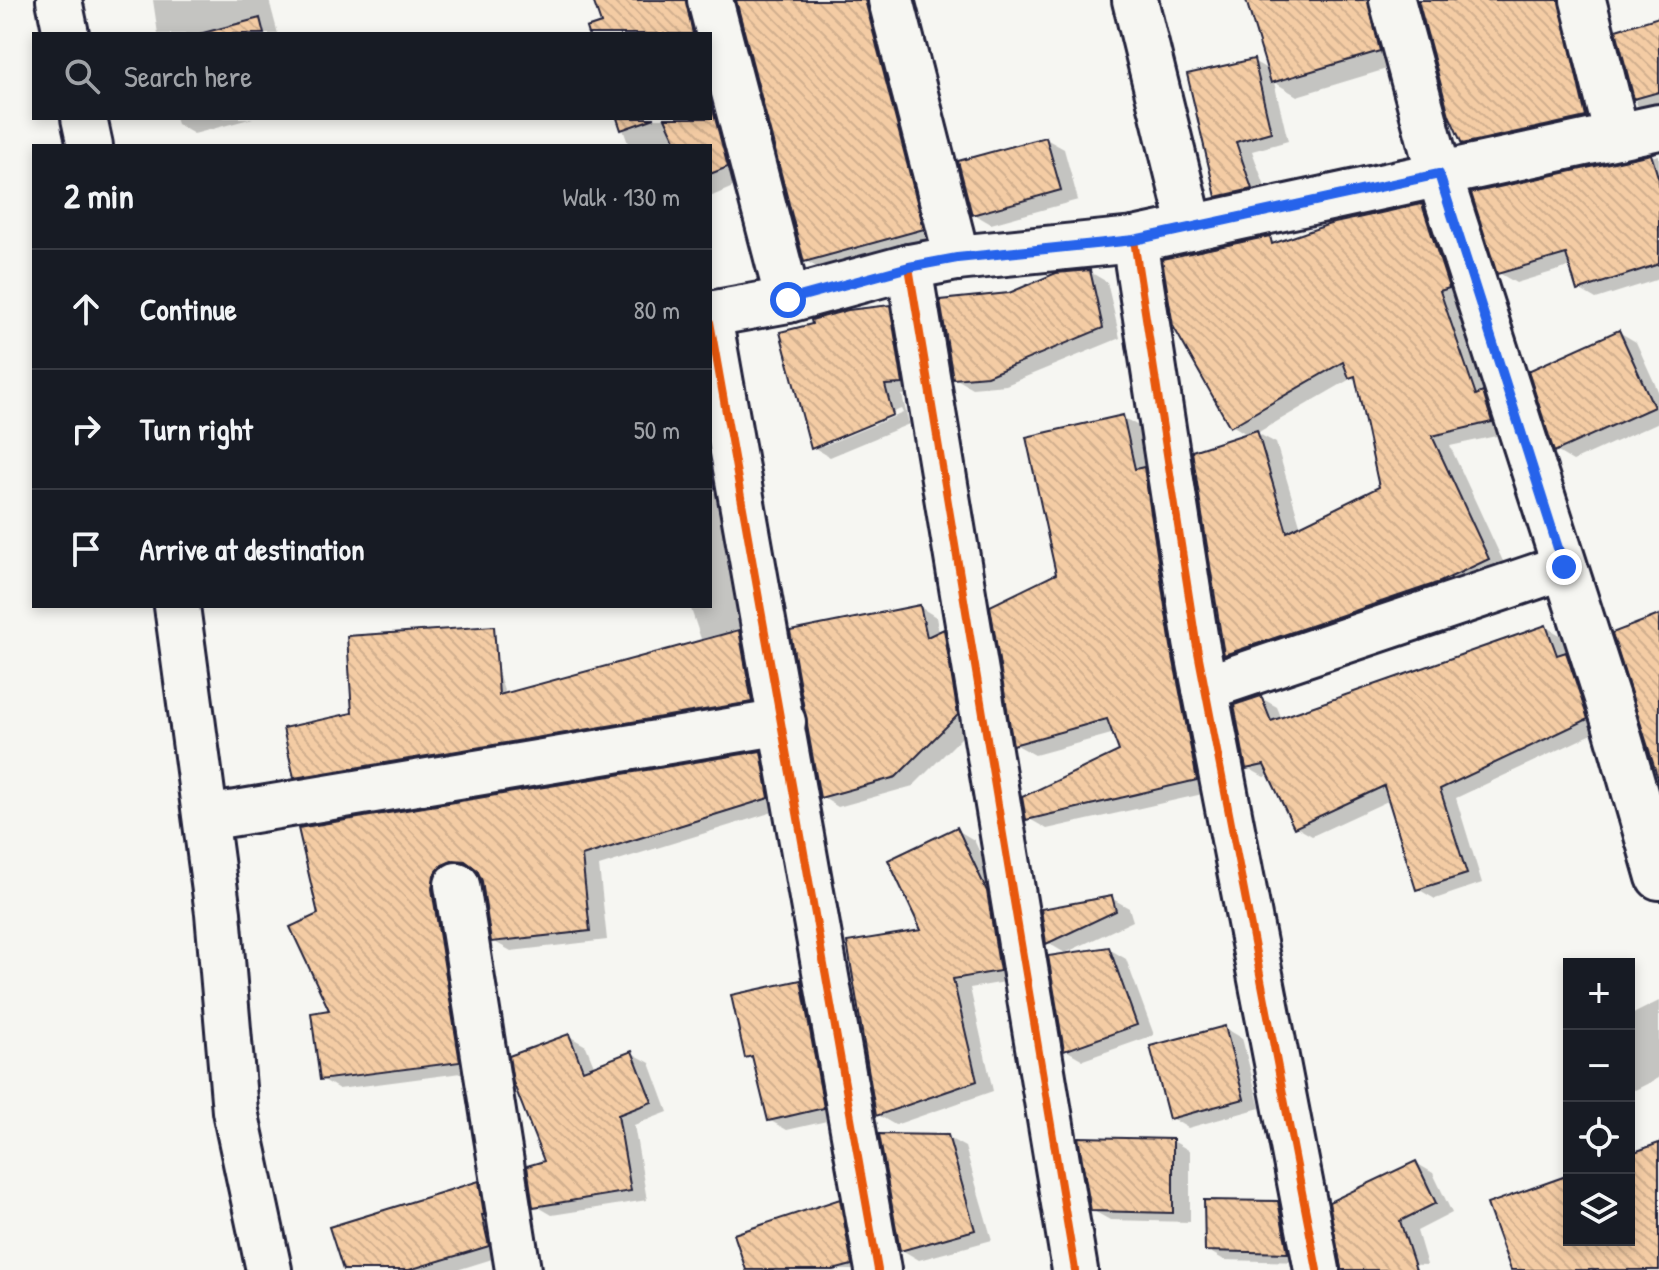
<!DOCTYPE html>
<meta charset="utf-8">
<style>
:root{--surface:#171b24;--page:#242831;--text:#f1f3f6;--muted:#9ea1a6;--line:#363941}
body{margin:0;font-family:"Patrick Hand",sans-serif;background:var(--page);color:var(--text)}
.controls{position:absolute;right:24px;bottom:24px;display:grid;overflow:hidden;border-radius:0px;box-shadow:0 4px 12px #0003}
.controls button{width:72px;height:72px;display:grid;place-items:center;padding:0;border:0;border-bottom:2px solid var(--line);background:var(--surface);color:var(--text);font:40px sans-serif}
.stop{position:absolute;width:24px;height:24px;margin:-18px;border:6px solid #2563eb;border-radius:50%;background:#fff}
.stop.end{background:#2563eb;border-color:#fff;box-shadow:0 2px 8px #0008}
.list{margin:0;padding:0;list-style:none}
h2{display:flex;justify-content:space-between;align-items:center;height:104px;margin:0;padding:0 32px;font-size:34px}
h2 small{font-size:26px;font-weight:400;color:var(--muted)}
.list li{display:grid;grid-template-columns:52px 1fr auto;gap:24px;align-items:center;box-sizing:border-box;height:120px;padding:0 32px;border-top:2px solid var(--line)}
.list b{display:block;font-size:30px;white-space:nowrap}
.list em{font-size:26px;font-style:normal;color:var(--muted)}
.icon{flex:none;width:44px;height:44px;fill:none;stroke:currentColor;stroke-width:2;stroke-linecap:round;stroke-linejoin:round}
.map{position:relative;flex:none;width:1659px;height:1270px;overflow:hidden}
.search{position:absolute;background:var(--surface);box-shadow:0 4px 12px #0003;left:32px;top:32px;width:680px;height:88px;display:flex;align-items:center;gap:20px;box-sizing:border-box;padding:0 28px;border-radius:0px;color:var(--muted);font-size:30px}
.panel{position:absolute;background:var(--surface);box-shadow:0 4px 12px #0003;left:32px;top:144px;width:680px;height:464px;border-radius:0px}
.map>svg:first-child{display:block}
.shadow{fill:#0003;fill-rule:evenodd}
.building{fill:url(#building-back-hatch);stroke:#22223b;stroke-width:2}
.lines{fill:none;stroke-linecap:round;stroke-linejoin:round}
.street-casing{stroke:#22223b;stroke-width:50}
.street{stroke:#f6f6f2;stroke-width:44}
.cycleway-casing{stroke:#f6f6f2;stroke-width:13}
.cycleway{stroke:#e8590c;stroke-width:8}
.route{stroke:#2563eb;stroke-width:10}
</style>
<div class="map">
<svg width="1659" height="1270" viewBox="0 0 1659 1270">
<defs>
<pattern id="building-back-hatch" width="6" height="6" patternUnits="userSpaceOnUse" patternTransform="scale(2)"><rect width="6" height="6" fill="#f4cca4"/><path d="M-1 5l2 2M0 0l6 6M5-1l2 2" fill="none" stroke="#d1af8e"/></pattern>
</defs>
<rect width="100%" height="100%" fill="#f6f6f2"/>
<filter id="ink" filterUnits="userSpaceOnUse"><feTurbulence type="fractalNoise" baseFrequency=".0125" numOctaves="2"/><feDisplacementMap in="SourceGraphic" scale="16" xChannelSelector="R" yChannelSelector="G"/><feConvolveMatrix kernelMatrix="1 2 1 2 8 2 1 2 1" color-interpolation-filters="sRGB"/></filter>
<g filter="url(#ink)">
<g class="shadow">
<path d="M153 0H269L278 34H158Z"/>
<path d="M595 0H711L749 180 710 197V146H629L619 118H710V34H590L603 24Z"/>
<path d="M738 0H890L944 240 827 273 806 261Z"/>
<path d="M1249 0H1396L1403 64 1297 96 1274 82 1288 141 1252 151 1269 198 1235 206 1217 196 1253 61 1269 70Z"/>
<path d="M1420 0H1579L1610 130 1488 156 1464 142Z"/>
<path d="M1659 19V115H1655L1637 105 1619 31Z"/>
<path d="M175 118H253L194 134 177 124Z"/>
<path d="M1046 139 1064 149 1078 200 991 224 974 214Z"/>
<path d="M1659 155V279L1596 299 1579 289 1572 266 1516 283 1499 273 1474 194Z"/>
<path d="M1422 206 1441 217 1510 433 1450 446 1507 570 1245 665 1226 654 1248 435 1232 425 1269 239 1278 244ZM1352 378 1358 382 1381 488 1301 528 1276 443 1257 433Z"/>
<path d="M1090 272 1107 282 1120 338 1006 385 972 388 955 378 1010 295Z"/>
<path d="M890 307 907 317 919 393 902 395 909 424 830 457 813 447ZM901 409 903 413 823 446V441Z"/>
<path d="M1619 332 1636 342 1659 393V422L1573 461 1556 451Z"/>
<path d="M1122 417 1142 428 1216 791 1047 829 1028 818 1122 752 1115 733 1035 755 1015 744Z"/>
<path d="M710 490 727 499 768 711 313 786 296 777 354 714 488 640 505 694 702 642 690 606H710Z"/>
<path d="M920 607 936 617 939 633 944 631 960 641 974 725 913 786 838 807 822 797Z"/>
<path d="M1546 627 1562 636 1569 656 1582 663 1603 729 1456 798 1482 883 1435 899 1418 889 1390 800 1312 836 1296 827 1271 775 1264 777 1248 768 1261 698 1277 707 1282 719Z"/>
<path d="M760 753 778 763 786 808 599 866 607 940 511 951 493 941 484 881 479 870 472 869 458 875 476 1071 339 1089 322 1079 332 1012 321 915 300 830Z"/>
<path d="M957 830 974 840 1004 903 1017 980 970 988 993 1091 895 1125 878 1115 924 931Z"/>
<path d="M1111 898 1129 908 1133 921 1065 953 1048 943Z"/>
<path d="M1109 949 1126 959 1154 1035 1083 1060 1066 1050Z"/>
<path d="M801 982 818 992 840 1118 787 1130 769 1120 756 1061 747 1056Z"/>
<path d="M1659 1001V1078L1635 1090 1629 1087V1016Z"/>
<path d="M1225 1028 1242 1038 1260 1108 1188 1128 1171 1118Z"/>
<path d="M569 1036 586 1046 595 1068 632 1053 650 1063 668 1112 634 1125 647 1200 552 1215 535 1205 547 1162Z"/>
<path d="M947 1137 965 1147 992 1240 919 1260 902 1250Z"/>
<path d="M1173 1141 1190 1151V1222L1110 1220 1092 1210Z"/>
<path d="M1416 1163 1433 1173 1452 1213 1417 1231 1427 1265 1359 1263Z"/>
<path d="M478 1183 496 1193 505 1255 457 1270H345Z"/>
<path d="M840 1201 862 1214 872 1270H748Z"/>
<path d="M1278 1203 1295 1214 1305 1262 1224 1260 1207 1250Z"/>
</g>
<g class="building">
<path d="M593 0H686L693 34H588L586 28 601 23Z"/>
<path d="M736 0H865L924 229 804 262Z"/>
<path d="M1246 0H1368L1380 51 1271 83Z"/>
<path d="M1418 0H1559L1586 117 1462 144 1449 115Z"/>
<path d="M1659 17V92L1634 99 1616 30Z"/>
<path d="M260 18 264 34H199Z"/>
<path d="M1254 59 1271 132 1236 142 1252 189 1216 197 1187 74Z"/>
<path d="M710 99 728 167 710 174V146H678L665 118H710Z"/>
<path d="M617 118H655L621 130Z"/>
<path d="M1046 137 1061 190 972 215 958 161Z"/>
<path d="M1651 154 1659 180V264L1577 291 1566 254 1497 274 1471 193Z"/>
<path d="M1422 204 1449 288 1440 291 1476 395 1483 392 1492 422 1432 436 1489 559 1440 582 1224 655 1192 451 1257 430 1287 532 1379 487 1355 376 1349 378 1343 362 1230 427 1173 326 1162 259 1270 236 1272 244 1330 224Z"/>
<path d="M1090 270 1103 328 987 376 953 379 940 300 1009 293 1056 273Z"/>
<path d="M890 305 903 384 885 385 893 415 811 449 780 332 812 324 811 320 848 310Z"/>
<path d="M1619 330 1654 407 1554 452 1528 371Z"/>
<path d="M1123 415 1135 469 1144 467 1171 646 1197 780 1026 820 1022 797 1119 751 1107 719 1013 745 990 606 1056 574 1026 437Z"/>
<path d="M920 605 927 637 944 629 958 715 896 777 820 798 790 631Z"/>
<path d="M1659 615V782L1612 633Z"/>
<path d="M1546 625 1557 655 1566 652 1588 719 1440 789 1467 874 1416 890 1384 786 1294 828 1264 765 1246 769 1234 705 1261 696 1271 721Z"/>
<path d="M494 626 499 695 739 630 752 702 294 778 283 728 352 713 347 636Z"/>
<path d="M761 751 769 798 582 856 590 931 491 942 482 881 477 870 465 861 454 860 442 865 434 875 432 889 460 1062 320 1080 311 1013 329 1010 290 927 318 914 298 828Z"/>
<path d="M957 827 987 891 1000 971 953 979 977 1081 876 1116 847 942 921 930 888 860Z"/>
<path d="M1112 896 1116 911 1046 944 1041 909Z"/>
<path d="M1109 947 1137 1025 1064 1051 1048 956Z"/>
<path d="M801 980 824 1108 768 1121 752 1056 745 1058 731 995Z"/>
<path d="M1225 1026 1244 1099 1169 1119 1150 1046Z"/>
<path d="M569 1034 583 1070 632 1051 652 1102 618 1115 631 1191 533 1207 527 1166 544 1161 513 1082 509 1056Z"/>
<path d="M879 1134 948 1135 975 1230 900 1251Z"/>
<path d="M1078 1137 1173 1139V1213L1091 1211Z"/>
<path d="M1659 1143V1270H1511L1487 1204 1569 1175V1240H1629V1154Z"/>
<path d="M1416 1161 1436 1203 1400 1221 1416 1270H1341L1329 1202Z"/>
<path d="M479 1181 484 1215H482L489 1246 409 1270H343L329 1227Z"/>
<path d="M840 1199 852 1265 833 1270H746L734 1234Z"/>
<path d="M1204 1200 1278 1201 1288 1253 1205 1251Z"/>
</g>
<g class="lines">
<g class="street-casing">
<g id="street">
<path d="M59 0 66 34"/>
<path d="M710 0 788 300"/>
<path d="M891 0 957 258"/>
<path d="M1135 0 1191 228"/>
<path d="M1392 0 1439 174 1614 720 1659 877"/>
<path d="M1583 0 1617 136"/>
<path d="M84 118 90 146"/>
<path d="M1134 240 1196 642 1317 1270"/>
<path d="M909 267 1075 1270"/>
<path d="M710 314 788 300 909 267 957 258 1134 240 1659 127"/>
<path d="M710 322 878 1270"/>
<path d="M177 606 218 913 235 1111 269 1270"/>
<path d="M1205 688 1564 567"/>
<path d="M206 818 783 722"/>
<path d="M457 885 518 1270"/>
</g>
</g>
<use href="#street" class="street"/>
<g class="cycleway-casing">
<g id="cycleway">
<path d="M1134 240 1196 642 1317 1270"/>
<path d="M909 267 1075 1270"/>
<path d="M710 322 878 1270"/>
</g>
</g>
<use href="#cycleway" class="cycleway"/>
</g>
</g>
<g class="lines" filter="url(#ink)">
<path class="route" d="M788 300 909 267 957 258 1134 240 1439 174 1564 567"/>
</g>
</svg>
<div class="controls">
<button>+</button>
<button>−</button>
<button><svg class="icon" aria-label="locate" viewBox="0 0 24 24"><circle cx="12" cy="12" r="6"/><path d="M12 2v4M12 18v4M2 12h4M18 12h4"/></svg></button>
<button><svg class="icon" aria-label="layers" viewBox="0 0 24 24"><path d="M12 4l9 5-9 5-9-5zM3 14l9 5 9-5"/></svg></button>
</div>
<div class="stop" style="left:788px;top:300px"></div>
<div class="stop end" style="left:1564px;top:567px"></div>
<div class="search"><svg class="icon" aria-label="search" viewBox="0 0 24 24"><circle cx="10" cy="10" r="6"/><path d="M15 15l6 6"/></svg>Search here</div>
<section class="panel">
<h2>2 min<small>Walk · 130 m</small></h2>
<ul class="list">
<li><svg class="icon" aria-label="ahead" viewBox="0 0 24 24"><path d="M12 20V5M6 11l6-6 6 6"/></svg><div><b>Continue</b></div><em>80 m</em></li>
<li><svg class="icon" aria-label="right" viewBox="0 0 24 24"><path d="M7 20v-9h11M14 6l5 5-5 5"/></svg><div><b>Turn right</b></div><em>50 m</em></li>
<li><svg class="icon" aria-label="arrive" viewBox="0 0 24 24"><path d="M6 21V4h12l-3 4 3 4H6"/></svg><div><b>Arrive at destination</b></div></li>
</ul>
</section>
</div>
